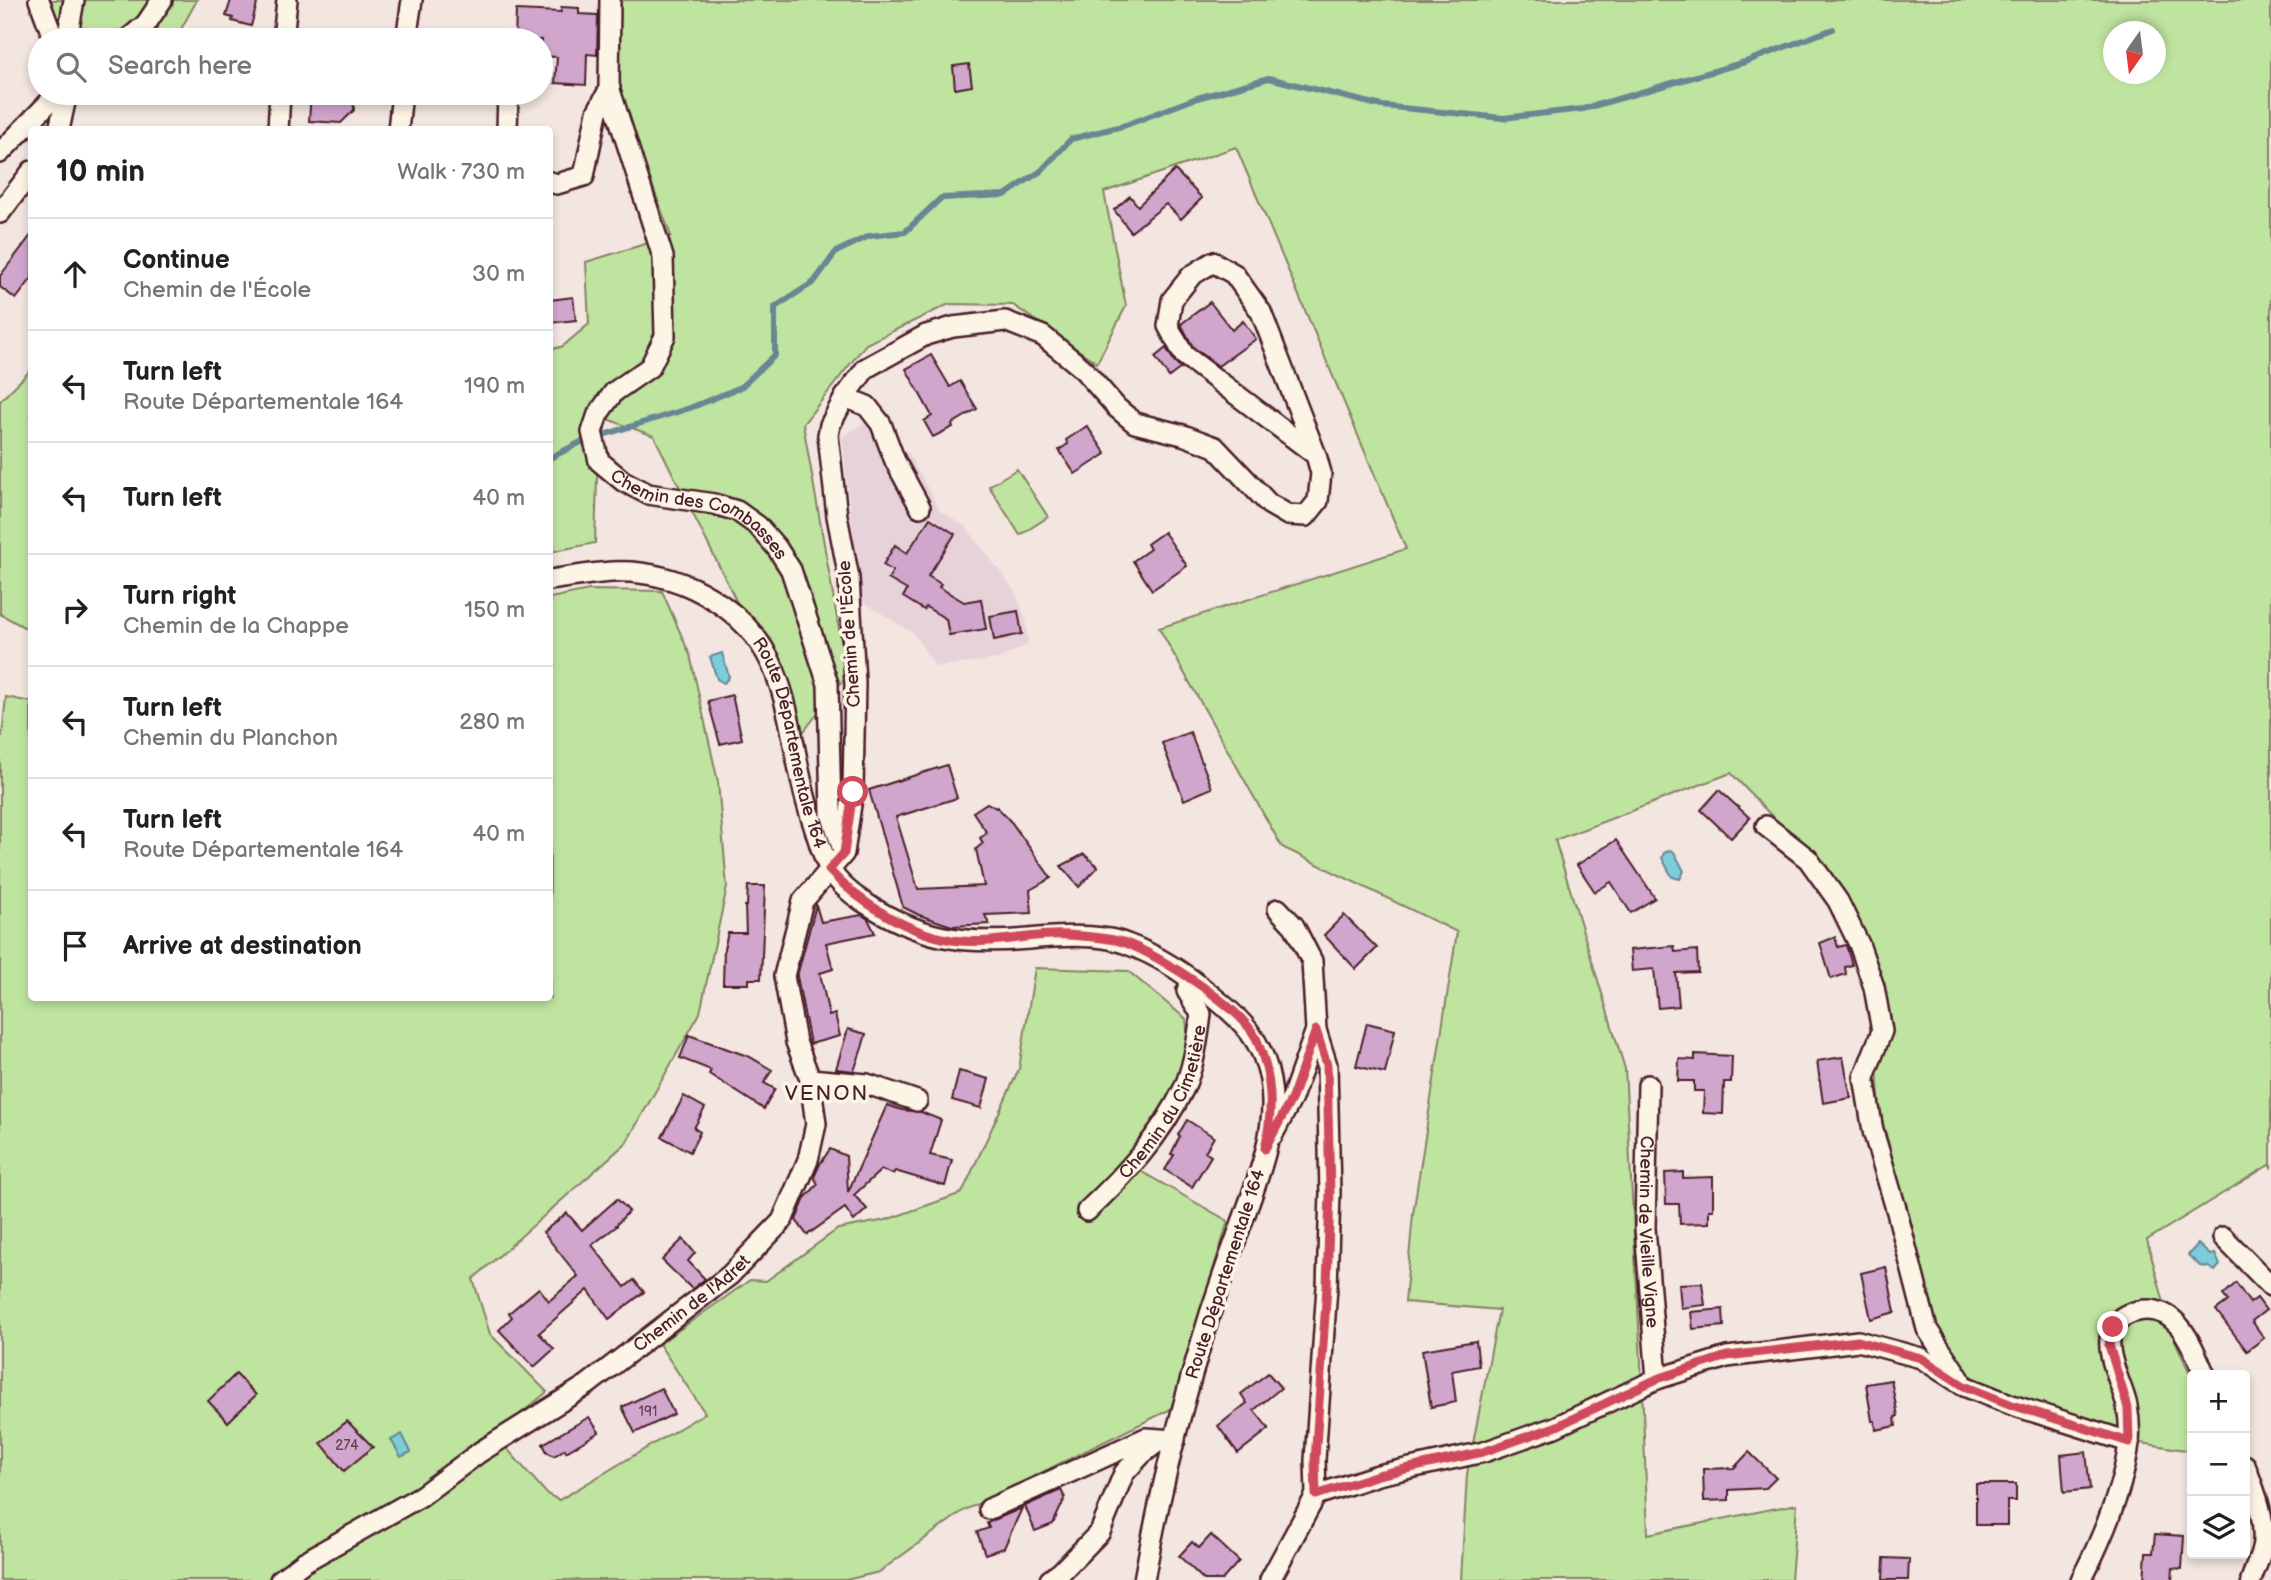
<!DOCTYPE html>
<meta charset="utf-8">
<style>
:root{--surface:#fff;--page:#f2f2f2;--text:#202124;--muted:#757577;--line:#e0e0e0}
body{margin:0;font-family:"Balsamiq Sans",sans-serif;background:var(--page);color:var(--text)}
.controls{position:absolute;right:21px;bottom:21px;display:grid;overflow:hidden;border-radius:7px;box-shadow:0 4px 10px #0003}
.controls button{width:63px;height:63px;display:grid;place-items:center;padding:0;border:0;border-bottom:2px solid var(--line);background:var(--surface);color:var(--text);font:35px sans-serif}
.compass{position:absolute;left:2103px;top:21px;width:63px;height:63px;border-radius:50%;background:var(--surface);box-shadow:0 4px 10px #0003;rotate:194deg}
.stop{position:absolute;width:21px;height:21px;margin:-16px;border:5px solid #d1495b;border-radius:50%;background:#fff}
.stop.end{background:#d1495b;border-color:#fff;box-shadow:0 2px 7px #0008}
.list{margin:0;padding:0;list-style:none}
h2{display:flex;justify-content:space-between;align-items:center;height:91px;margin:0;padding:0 28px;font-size:30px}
h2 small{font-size:23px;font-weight:400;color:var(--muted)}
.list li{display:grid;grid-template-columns:46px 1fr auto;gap:21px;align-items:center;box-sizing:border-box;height:112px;padding:0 28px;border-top:2px solid var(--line)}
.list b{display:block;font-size:26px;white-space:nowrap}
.list p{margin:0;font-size:23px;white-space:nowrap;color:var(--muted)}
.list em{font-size:23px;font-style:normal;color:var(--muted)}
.icon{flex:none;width:38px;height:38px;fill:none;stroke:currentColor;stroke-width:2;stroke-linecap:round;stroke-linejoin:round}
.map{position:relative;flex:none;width:2271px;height:1580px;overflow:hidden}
.search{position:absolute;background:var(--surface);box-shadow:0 4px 10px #0003;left:28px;top:28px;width:525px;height:77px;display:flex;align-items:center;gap:18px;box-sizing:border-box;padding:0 24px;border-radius:38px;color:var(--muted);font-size:26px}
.panel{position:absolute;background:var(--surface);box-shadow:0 4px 10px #0003;left:28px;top:126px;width:525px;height:875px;border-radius:7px}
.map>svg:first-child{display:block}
.built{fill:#e8d2da}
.green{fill:#bfe49f;stroke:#848265;stroke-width:2;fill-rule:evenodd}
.water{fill:#7cccd9;stroke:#688793;stroke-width:2}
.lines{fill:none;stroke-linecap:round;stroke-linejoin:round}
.stream{stroke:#688793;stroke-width:6}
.building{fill:#d0a6cc;stroke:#4a1f2b;stroke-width:2}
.minor-casing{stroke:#4a1f2b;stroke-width:24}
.minor{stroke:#fcf5e5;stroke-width:19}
.route{stroke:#d1495b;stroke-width:9}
.labels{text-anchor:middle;stroke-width:7;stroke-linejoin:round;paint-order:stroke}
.number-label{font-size:14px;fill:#6c4153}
.street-label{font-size:18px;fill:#4a1f2b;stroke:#fcf5e5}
.quarter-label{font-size:21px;letter-spacing:2px;fill:#4a1f2b;stroke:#fcf5e5}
</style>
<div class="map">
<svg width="2271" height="1580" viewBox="0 0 2271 1580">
<rect width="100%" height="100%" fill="#f3e5e0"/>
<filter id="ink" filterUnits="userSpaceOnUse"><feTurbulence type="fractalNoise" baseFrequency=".0143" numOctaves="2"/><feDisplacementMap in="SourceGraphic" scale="14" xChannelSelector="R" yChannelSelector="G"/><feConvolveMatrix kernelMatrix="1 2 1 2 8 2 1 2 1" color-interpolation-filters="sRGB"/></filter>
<g filter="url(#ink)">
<path class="built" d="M867 421 890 464 908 452 940 511 966 527 1015 591 1026 620 1028 645 998 659 936 667 913 633 860 600 842 437Z"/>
<g class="green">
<path d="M47 0H197L175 40H73L64 37Z"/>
<path d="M616 0H2271V1167L2269 1165 2147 1240 2173 1336 2192 1378V1451L2141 1443 2110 1426 1978 1385 1941 1340 1880 1112 1877 1068 1892 1028 1870 951 1835 883 1731 773 1555 840 1625 1069 1641 1362 1648 1534 1797 1504 1791 1580H1461L1467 1474 1499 1310 1405 1302 1413 1214 1457 932 1282 847 1159 628 1406 549 1236 147 1104 192 1126 306 1097 363 1013 305 949 304 866 344 803 424 847 675 801 735 728 584 654 436 599 416 595 543 550 552V350L563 346 589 324 586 262 671 236 614 81ZM2114 32H2156V74H2114Z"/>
<path d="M31 370V631L0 614V401Z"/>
<path d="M1017 469 1048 517 1020 535 989 486Z"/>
<path d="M589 590 662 591 690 655 718 782 727 887 700 1013 626 1143 473 1279 490 1334 547 1392 495 1435 547 1494 559 1500 705 1413 659 1344 750 1280 766 1281 838 1229 886 1220 962 1193 1019 1069 1035 968 1128 971 1186 1019 1189 1047 1172 1095 1128 1164 1228 1221 1171 1409 963 1511 879 1572 846 1580H0V736H2L6 697 31 702 32 998H550V598Z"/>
</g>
<g class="water">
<path d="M722 653 729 677 724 683 717 679 710 657Z"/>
<path d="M1670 850 1674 852 1684 871 1680 879 1672 877 1662 858 1664 853Z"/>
<path d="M2198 1244 2210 1255 2215 1254 2220 1265 2215 1271 2208 1267 2200 1266 2188 1255Z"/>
<path d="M402 1434 411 1452 401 1457 391 1440Z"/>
</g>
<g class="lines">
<g class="stream">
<path d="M600 436 690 408 741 387 775 355V307L814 282 836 252 869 236 905 232 941 198 1005 195 1041 171 1071 139 1126 125 1194 99 1269 78 1382 106 1503 118 1583 109 1745 62 1833 29"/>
<path d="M550 458 581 442"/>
</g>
</g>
<g class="building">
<path d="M231 0H258L251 26 232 21 233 18 226 16Z"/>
<path d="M561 7 579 8V14L598 15 597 55 587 54 586 85 555 83 557 57 541 56V40H515L516 10 561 12Z"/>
<path d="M969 64 972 86 955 89 953 66Z"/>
<path d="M311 93H353L354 110 341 123 309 121Z"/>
<path d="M1175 170 1202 198 1181 219 1166 204 1131 232 1114 210 1130 196 1138 206Z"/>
<path d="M32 234V278L16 299 0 287V276Z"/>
<path d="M573 297 576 320 550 323V300Z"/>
<path d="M1210 302 1232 330 1243 321 1256 339 1218 366 1193 347 1181 324Z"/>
<path d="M1166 348 1174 361 1181 368 1169 377 1155 357Z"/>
<path d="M931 355 950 387 960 381 977 409 952 424 953 427 933 437 924 421 932 416 906 369Z"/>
<path d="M1087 426 1106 454 1075 474 1059 450 1068 444 1066 440Z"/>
<path d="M930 518 955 534 928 576 941 584 939 587 964 602 981 599 986 629 949 635 946 619 926 607 924 610 903 597 907 590 888 579 893 571 883 565 895 545 907 553Z"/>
<path d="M1164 532 1187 566 1152 590 1133 561 1150 549 1147 544Z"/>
<path d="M1018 611 1022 634 994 640 990 616Z"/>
<path d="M732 695 742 739 720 744 708 701Z"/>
<path d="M1190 732 1212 788 1184 800 1162 743Z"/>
<path d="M947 765 957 798 896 817 918 889 984 886 976 849 983 843 980 838 987 833 973 812 987 803 996 808 997 807 1012 823 1051 878 1030 890 1032 913 985 915 989 924 952 926 919 915 903 907 869 790Z"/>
<path d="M1719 790 1750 818 1731 838 1701 810Z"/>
<path d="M1616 840 1655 898 1631 913 1611 882 1595 892 1577 865Z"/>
<path d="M1084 854 1098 867 1079 887 1061 866Z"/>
<path d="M748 886H765L761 979H749V984H723L724 949 728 933H746L745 906H747Z"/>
<path d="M816 905 821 922 862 915 868 919 875 933 826 943 833 969 820 973 829 1016 835 1014 840 1036 810 1044 797 976Z"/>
<path d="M1344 915 1377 948 1356 969 1324 935Z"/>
<path d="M1835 937 1838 947 1846 945 1852 965 1845 967 1846 974 1831 979 1820 943Z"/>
<path d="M1674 946 1675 952 1697 950 1698 972 1676 973 1679 1006 1658 1008 1654 969 1632 971 1630 950Z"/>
<path d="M1367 1023 1395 1030 1385 1073 1356 1066Z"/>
<path d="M848 1029 866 1034 862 1048 854 1071 836 1069Z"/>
<path d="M689 1035 750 1057 772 1070 764 1083 775 1089 764 1109 709 1074 711 1070 680 1058Z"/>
<path d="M1695 1054 1732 1056 1731 1082H1724L1723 1114 1703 1113 1704 1091H1694V1081H1678L1679 1059 1695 1060Z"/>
<path d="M1843 1057 1851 1098 1823 1103 1817 1061Z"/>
<path d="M959 1071 989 1079 981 1108 952 1100Z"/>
<path d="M684 1096 705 1108 694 1128 700 1132 690 1152 662 1137Z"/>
<path d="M887 1105 902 1110 921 1112 941 1120 930 1155 952 1160 945 1186 895 1171 893 1174 881 1170 854 1195 867 1209 854 1221 845 1208 807 1235 796 1220 805 1198 818 1184 814 1177 820 1164 830 1149 846 1156 848 1192Z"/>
<path d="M1187 1120 1214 1137 1205 1152 1211 1156 1192 1187 1165 1170 1174 1155 1171 1154 1180 1136 1178 1135Z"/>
<path d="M1683 1172V1178L1713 1177V1210H1709V1223L1680 1224 1679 1204H1666L1665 1173Z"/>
<path d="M617 1199 629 1211 616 1225 617 1226 592 1245 625 1287 634 1280 644 1292 609 1319 588 1290 539 1333 554 1349 534 1367 499 1330 512 1317 509 1313 539 1288 549 1301 578 1276 543 1232 567 1213 582 1230Z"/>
<path d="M683 1239 695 1253 688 1261 705 1279 692 1289 662 1260Z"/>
<path d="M1886 1267 1895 1312 1871 1319 1861 1273Z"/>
<path d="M1702 1283 1705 1305 1681 1308 1679 1284Z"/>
<path d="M2236 1283 2250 1303 2257 1298 2266 1310 2252 1321 2264 1338 2247 1351 2216 1310 2228 1301 2223 1295Z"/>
<path d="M1723 1309 1724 1326 1693 1329 1691 1312Z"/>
<path d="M1476 1341 1479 1366 1452 1371 1456 1402 1431 1407 1422 1350Z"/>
<path d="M1268 1373 1281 1388 1254 1410 1269 1429 1238 1453 1218 1426 1247 1403 1241 1394Z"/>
<path d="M236 1374 256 1395 228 1422 208 1401Z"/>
<path d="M1891 1380 1898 1416 1895 1417 1896 1426 1876 1430 1875 1421H1872L1866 1384Z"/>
<path d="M661 1388 674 1414 635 1433 622 1407Z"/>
<path d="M589 1417 599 1432 566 1452 565 1449 554 1456 547 1452 543 1444Z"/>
<path d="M347 1421 373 1447 344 1471 321 1443Z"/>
<path d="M1749 1452 1776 1478 1766 1488 1729 1490V1500L1704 1501 1703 1469 1734 1468Z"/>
<path d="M2086 1452 2090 1489 2064 1492 2061 1455Z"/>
<path d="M1976 1484H2016V1501H2007V1525H1976Z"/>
<path d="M1061 1490 1065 1498 1053 1524 1035 1531 1025 1506Z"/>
<path d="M1022 1508 1004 1548 985 1554 977 1532 989 1528 987 1523Z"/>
<path d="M2155 1534 2184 1536 2182 1569 2173 1568 2172 1580H2144L2146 1553H2153Z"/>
<path d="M1211 1535 1239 1561 1222 1580H1204L1179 1556 1192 1542 1199 1548Z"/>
<path d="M1884 1558 1909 1559 1908 1580H1883Z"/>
</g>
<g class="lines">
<g class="minor-casing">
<g id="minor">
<path d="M39 0 54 40"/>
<path id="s1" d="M610 0 609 87 663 257 665 336 650 367 614 392 598 414 592 432 599 461 623 481 648 494 714 504 737 511 758 526 777 548 791 570 828 684 831 813 842 847"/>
<path d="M67 40 74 0"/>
<path d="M127 40 146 24 162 0"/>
<path d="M283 40 287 0"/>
<path d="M406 40 412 0"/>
<path d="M59 130 67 93"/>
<path d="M278 130 280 93"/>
<path d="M398 130 402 93"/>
<path d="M507 130 508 93"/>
<path d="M0 153 58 93"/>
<path d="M550 182 557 184 584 176 597 112 610 88"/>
<path d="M0 213 32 171"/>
<path d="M845 397 867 406 881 424 895 461 920 507"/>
<path id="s2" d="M550 580C578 576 611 569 640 573 697 580 754 617 775 672 794 719 795 772 812 820 825 859 825 876 862 901 920 939 961 945 1029 939 1057 936 1100 933 1127 944 1157 955 1186 974 1211 995 1241 1019 1263 1040 1270 1080 1280 1134 1252 1192 1235 1242 1226 1266 1218 1290 1210 1314 1183 1401 1160 1490 1144 1580"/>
<path d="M1766 826 1808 859 1838 901 1859 944 1874 987 1882 1031 1864 1077 1873 1131 1897 1212 1927 1329 1960 1379"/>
<path d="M810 1079 867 1084 917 1101"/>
<path id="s3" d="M1648 1085 1645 1228 1657 1379"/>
<path d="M1272 1136 1292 1098 1316 1030 1312 961 1294 926 1278 909"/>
<path id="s4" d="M1087 1211C1125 1175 1161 1136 1184 1088 1194 1066 1198 1038 1201 1014L1187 991 1192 980"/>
<path d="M2223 1237 2271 1286"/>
<path d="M2245 1465C2254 1490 2265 1514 2263 1542 2262 1554 2255 1568 2251 1580"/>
<path d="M1316 1495 1378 1475 1484 1452 1555 1427 1657 1379 1727 1357 1858 1341 1921 1358 1964 1386 2012 1405 2129 1442"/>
<path d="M989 1509 1146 1438 1175 1440"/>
<path id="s5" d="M280 1580 304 1562 421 1496 480 1452 587 1385 730 1275 782 1221 808 1160 816 1124 810 1079 796 1042 784 976 803 901 844 853 853 791 855 682 849 578 837 516 828 435 830 425 845 397 866 368 926 335 953 327 1005 321 1043 336 1082 368 1117 408 1135 423 1183 435 1215 447 1269 504 1288 515 1306 516 1318 501 1321 473 1316 455 1184 355 1168 326 1172 300 1191 276 1213 262 1234 274 1261 312 1316 455"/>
<path d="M1050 1580 1061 1572 1100 1532 1124 1473 1142 1454 1160 1440"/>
<path d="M1270 1580 1316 1495 1315 1460 1327 1287 1330 1193 1327 1065 1316 1030"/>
<path d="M2081 1580C2102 1539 2123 1490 2129 1443 2130 1432 2129 1417 2127 1406 2122 1383 2102 1351 2113 1328 2118 1318 2128 1313 2138 1311 2178 1303 2192 1346 2205 1375"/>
</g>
</g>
<use href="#minor" class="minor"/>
</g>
</g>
<g class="lines" filter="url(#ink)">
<path class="route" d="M853 792 844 853 829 870C858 902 908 933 952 940 991 946 1029 933 1068 935 1084 936 1112 938 1126 943 1160 956 1242 1007 1257 1040 1273 1078 1273 1110 1265 1149L1292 1098 1316 1030 1327 1065 1330 1193 1327 1287 1315 1460 1316 1495 1378 1475 1483 1452 1555 1427 1657 1379 1727 1356 1858 1341 1921 1358 1964 1386 2012 1405 2129 1442 2128 1408 2109 1345 2113 1327"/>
</g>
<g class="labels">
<g class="number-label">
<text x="648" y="1416">191</text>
<text x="347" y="1450">274</text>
</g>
<g class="street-label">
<text dy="6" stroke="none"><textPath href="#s1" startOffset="616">Chemin des Combasses</textPath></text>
<text transform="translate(849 634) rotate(-94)" y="6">Chemin de l'École</text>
<text dy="6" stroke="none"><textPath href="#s2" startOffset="338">Route Départementale 164</textPath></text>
<text dy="6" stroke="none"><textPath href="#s4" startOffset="136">Chemin du Cimetière</textPath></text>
<text dy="6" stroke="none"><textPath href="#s3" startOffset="147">Chemin de Vieille Vigne</textPath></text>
<text transform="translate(1225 1274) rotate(-72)" y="6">Route Départementale 164</text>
<text dy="6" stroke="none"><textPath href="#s5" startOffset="497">Chemin de l'Adret</textPath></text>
</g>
<g class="quarter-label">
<text x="827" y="1100">VENON</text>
</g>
</g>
</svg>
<div class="controls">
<button>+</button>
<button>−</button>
<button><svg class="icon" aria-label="layers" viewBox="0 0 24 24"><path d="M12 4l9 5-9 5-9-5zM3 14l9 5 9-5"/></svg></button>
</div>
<svg class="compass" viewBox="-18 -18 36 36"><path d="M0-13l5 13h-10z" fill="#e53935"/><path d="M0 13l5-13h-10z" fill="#757577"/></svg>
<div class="stop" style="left:853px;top:792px"></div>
<div class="stop end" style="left:2113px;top:1327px"></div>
<div class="search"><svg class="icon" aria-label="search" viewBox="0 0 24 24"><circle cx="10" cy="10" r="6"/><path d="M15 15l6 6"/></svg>Search here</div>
<section class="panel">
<h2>10 min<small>Walk · 730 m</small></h2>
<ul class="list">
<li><svg class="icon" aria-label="ahead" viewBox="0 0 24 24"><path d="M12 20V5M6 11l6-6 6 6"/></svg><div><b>Continue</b><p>Chemin de l'École</p></div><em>30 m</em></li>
<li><svg class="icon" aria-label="left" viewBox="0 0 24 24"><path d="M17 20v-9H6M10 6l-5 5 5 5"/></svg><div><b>Turn left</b><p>Route Départementale 164</p></div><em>190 m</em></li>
<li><svg class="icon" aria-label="left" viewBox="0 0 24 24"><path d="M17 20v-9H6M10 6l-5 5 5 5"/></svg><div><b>Turn left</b></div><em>40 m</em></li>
<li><svg class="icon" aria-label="right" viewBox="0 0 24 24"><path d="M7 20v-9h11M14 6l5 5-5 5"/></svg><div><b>Turn right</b><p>Chemin de la Chappe</p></div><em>150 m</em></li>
<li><svg class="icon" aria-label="left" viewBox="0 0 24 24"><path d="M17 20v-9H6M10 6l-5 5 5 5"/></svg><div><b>Turn left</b><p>Chemin du Planchon</p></div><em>280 m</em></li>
<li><svg class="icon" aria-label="left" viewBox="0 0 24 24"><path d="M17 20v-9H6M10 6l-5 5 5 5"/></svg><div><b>Turn left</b><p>Route Départementale 164</p></div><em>40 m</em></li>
<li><svg class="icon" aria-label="arrive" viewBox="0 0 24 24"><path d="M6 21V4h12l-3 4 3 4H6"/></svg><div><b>Arrive at destination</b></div></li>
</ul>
</section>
</div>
